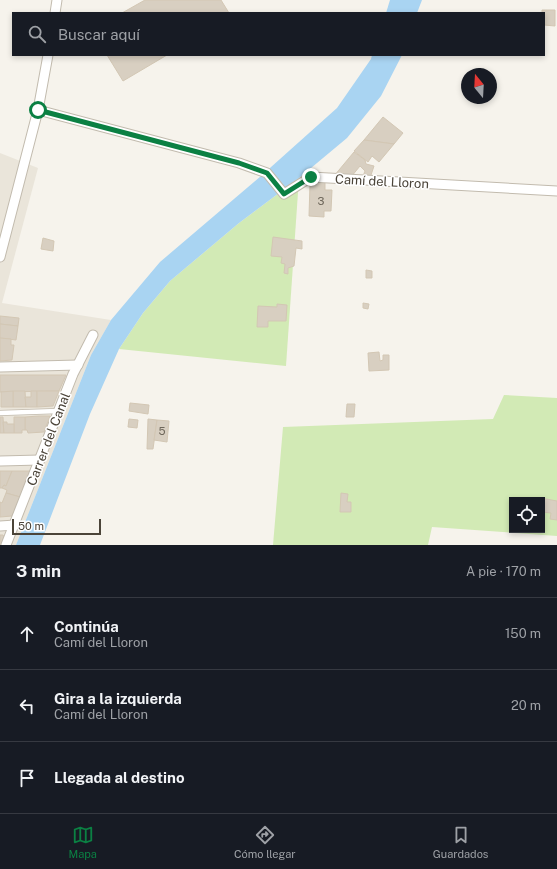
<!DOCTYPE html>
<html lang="es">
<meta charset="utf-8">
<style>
:root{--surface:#171b24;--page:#242831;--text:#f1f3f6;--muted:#9ea1a6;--line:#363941;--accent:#0b8043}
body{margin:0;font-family:"Public Sans",sans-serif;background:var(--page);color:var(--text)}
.controls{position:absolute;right:12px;bottom:12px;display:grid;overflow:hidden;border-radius:0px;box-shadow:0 2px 6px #0003}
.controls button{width:36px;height:36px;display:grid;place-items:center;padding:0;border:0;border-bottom:1px solid var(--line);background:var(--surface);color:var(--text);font:20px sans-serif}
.compass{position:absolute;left:461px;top:68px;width:36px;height:36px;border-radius:50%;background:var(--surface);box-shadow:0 2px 6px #0003;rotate:342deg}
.scale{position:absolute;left:12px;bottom:10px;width:89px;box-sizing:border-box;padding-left:4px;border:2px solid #4b4439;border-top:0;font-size:11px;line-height:14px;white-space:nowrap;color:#4b4439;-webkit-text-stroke:3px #fff;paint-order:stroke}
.stop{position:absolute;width:12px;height:12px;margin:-9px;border:3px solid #0b8043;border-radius:50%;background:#fff}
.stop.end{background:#0b8043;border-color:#fff;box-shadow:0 1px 4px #0008}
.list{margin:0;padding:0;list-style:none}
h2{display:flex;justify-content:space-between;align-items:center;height:52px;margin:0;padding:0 16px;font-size:17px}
h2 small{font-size:13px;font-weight:400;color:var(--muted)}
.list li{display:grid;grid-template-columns:26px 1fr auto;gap:12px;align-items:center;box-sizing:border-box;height:72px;padding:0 16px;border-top:1px solid var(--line)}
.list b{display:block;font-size:15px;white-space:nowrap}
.list p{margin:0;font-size:13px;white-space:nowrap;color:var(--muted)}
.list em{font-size:13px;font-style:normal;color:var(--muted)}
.icon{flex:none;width:22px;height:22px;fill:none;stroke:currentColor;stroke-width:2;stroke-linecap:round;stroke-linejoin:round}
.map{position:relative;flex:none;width:557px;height:545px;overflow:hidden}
.search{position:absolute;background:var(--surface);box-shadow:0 2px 6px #0003;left:12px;right:12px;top:12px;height:44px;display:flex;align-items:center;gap:10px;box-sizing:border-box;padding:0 14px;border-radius:0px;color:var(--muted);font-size:15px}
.sheet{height:268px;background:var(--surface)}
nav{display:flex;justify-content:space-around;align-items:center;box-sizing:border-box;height:56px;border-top:1px solid var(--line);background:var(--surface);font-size:11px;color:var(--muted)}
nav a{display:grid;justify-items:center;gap:2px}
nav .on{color:var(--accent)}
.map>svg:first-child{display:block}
.residential{fill:#eae5da}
.green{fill:#d2eab5;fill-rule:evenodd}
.water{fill:#a9d4f2}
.building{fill:#d8cfc1;stroke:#d3c7b4}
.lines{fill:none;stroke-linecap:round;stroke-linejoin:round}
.lane-casing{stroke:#c2bbae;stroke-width:6}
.street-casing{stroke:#c2bbae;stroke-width:11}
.lane{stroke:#fff;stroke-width:4.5}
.street{stroke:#fff;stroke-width:9}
.route{stroke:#0b8043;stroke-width:5}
.labels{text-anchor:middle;stroke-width:3;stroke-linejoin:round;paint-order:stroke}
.number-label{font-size:11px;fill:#6e675b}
.street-label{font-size:13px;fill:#4b4439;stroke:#fff}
</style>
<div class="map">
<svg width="557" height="545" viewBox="0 0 557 545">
<rect width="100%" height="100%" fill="#f6f3ec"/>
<path class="residential" d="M0 153 38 168 2 303 111 320 91 355 16 545H0Z"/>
<g class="green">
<path d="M299 178 286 366 119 349 143 313 170 281 239 223Z"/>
<path d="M504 395 557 398V536L432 527 428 545H273L283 427 493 419ZM512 500H542V530H512Z"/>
</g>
<g class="water">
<path d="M390 0H422L417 13H386Z"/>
<path d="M372 55H402L381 96 347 138 299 178 239 223 170 281 143 313 119 349 90 414 40 545H16L91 355 111 320 160 262 261 176 337 108 371 59Z"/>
</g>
<g class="building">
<path d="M145 0H221L229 13H122Z"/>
<path d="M542 10H555V26L544 25V13H542Z"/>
<path d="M107 55H167L123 81Z"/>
<path d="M383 117 403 133 394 144 364 140Z"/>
<path d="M364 140 394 144 379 162 372 156 368 162 354 151Z"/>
<path d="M354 152 365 160 366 164 374 166 370 178 363 176 365 171 360 166 351 177 334 176Z"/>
<path d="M314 181H325V190H332L331 211H324V217L309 216 310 184Z"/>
<path d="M273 237 302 241V249L296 248 294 266 288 268V274L284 273 285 264 281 263 282 257 271 256Z"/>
<path d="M43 238 54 241 53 251 41 249Z"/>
<path d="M366 270 372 271V278H366Z"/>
<path d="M363 303 369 304 368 309 363 308Z"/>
<path d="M277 304 287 305 286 321H268V327H257L258 306 277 307Z"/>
<path d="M0 316 19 318 18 326 0 324Z"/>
<path d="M0 324 18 326 16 340 0 338Z"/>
<path d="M0 338 11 339V345H14L12 360 0 361Z"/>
<path d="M379 352 380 361 383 360V355H389V370L369 371 368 353Z"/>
<path d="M0 375H66L59 391 0 392Z"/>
<path d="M13 391H25L26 407H13Z"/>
<path d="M13 391V407H1V392Z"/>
<path d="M31 391H37V407H26L25 397H31Z"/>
<path d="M37 391H59L53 406 37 407Z"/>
<path d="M130 403 149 405 148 414 129 411Z"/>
<path d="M347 404H355L354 417H346Z"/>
<path d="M39 416H50L44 432 28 433 27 430H25V417Z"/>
<path d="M0 417H3L4 433H0Z"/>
<path d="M14 417H25V430H22V433H14Z"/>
<path d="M129 419 138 420 137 428 128 427Z"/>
<path d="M148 419 157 420 153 449H147Z"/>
<path d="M157 420 169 421 167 442 154 440Z"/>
<path d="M3 422H7V424H14V433H4Z"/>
<path d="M0 471H12L6 486 4 485 2 488H0Z"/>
<path d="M12 471H30L20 497 6 493 7 490 2 488 4 485 6 486Z"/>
<path d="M6 493 20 497 12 516 0 517V502L2 503Z"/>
<path d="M341 493 348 494 347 502H351V512H340Z"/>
<path d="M541 498 557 501V520L550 519 551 513 542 512Z"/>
<path d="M0 535H3L4 537 1 545H0Z"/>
</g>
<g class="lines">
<g class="lane-casing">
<path id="lane" d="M0 413 58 411"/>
</g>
<g class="street-casing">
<g id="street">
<path d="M55 13 57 0"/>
<path d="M38 110 239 163 267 173 284 194 311 177 557 191"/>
<path d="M0 257 38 110 48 55"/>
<path d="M0 367 78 365"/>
<path d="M0 461 40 460"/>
<path d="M0 526 15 525"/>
<path d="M6 545 73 374 93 335"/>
</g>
</g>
<use href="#lane" class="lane"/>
<use href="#street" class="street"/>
</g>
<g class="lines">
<path class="route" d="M38 110 239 163 267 173 284 194 311 177"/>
</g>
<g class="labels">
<g class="number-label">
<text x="321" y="205">3</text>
<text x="162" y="435">5</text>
</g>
<g class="street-label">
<text transform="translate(382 181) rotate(3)" y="5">Camí del Lloron</text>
<text transform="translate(48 439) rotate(-69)" y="5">Carrer del Canal</text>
</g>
</g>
</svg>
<div class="controls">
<button><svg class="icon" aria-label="locate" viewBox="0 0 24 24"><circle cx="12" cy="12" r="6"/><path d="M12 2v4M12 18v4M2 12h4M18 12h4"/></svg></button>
</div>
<svg class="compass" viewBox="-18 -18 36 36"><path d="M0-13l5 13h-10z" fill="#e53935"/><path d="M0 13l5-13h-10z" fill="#9ea1a6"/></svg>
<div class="scale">50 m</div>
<div class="stop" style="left:38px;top:110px"></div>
<div class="stop end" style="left:311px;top:177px"></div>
<div class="search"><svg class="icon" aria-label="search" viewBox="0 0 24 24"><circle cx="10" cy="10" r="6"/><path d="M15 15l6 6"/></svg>Buscar aquí</div>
</div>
<section class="sheet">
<h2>3 min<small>A pie · 170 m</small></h2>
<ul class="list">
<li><svg class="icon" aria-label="ahead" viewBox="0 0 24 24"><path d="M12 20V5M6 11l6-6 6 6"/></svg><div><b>Continúa</b><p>Camí del Lloron</p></div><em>150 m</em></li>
<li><svg class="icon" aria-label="left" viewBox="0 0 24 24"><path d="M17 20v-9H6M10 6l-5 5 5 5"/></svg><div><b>Gira a la izquierda</b><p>Camí del Lloron</p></div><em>20 m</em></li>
<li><svg class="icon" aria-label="arrive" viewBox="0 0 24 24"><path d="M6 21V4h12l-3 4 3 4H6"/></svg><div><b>Llegada al destino</b></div></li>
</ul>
</section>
<nav>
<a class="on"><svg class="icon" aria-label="map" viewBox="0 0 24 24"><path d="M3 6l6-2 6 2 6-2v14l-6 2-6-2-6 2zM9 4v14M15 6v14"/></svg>Mapa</a>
<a><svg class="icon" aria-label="directions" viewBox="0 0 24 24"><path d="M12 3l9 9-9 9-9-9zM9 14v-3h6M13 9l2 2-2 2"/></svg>Cómo llegar</a>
<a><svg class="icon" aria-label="saved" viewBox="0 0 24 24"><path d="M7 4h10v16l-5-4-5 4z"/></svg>Guardados</a>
</nav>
